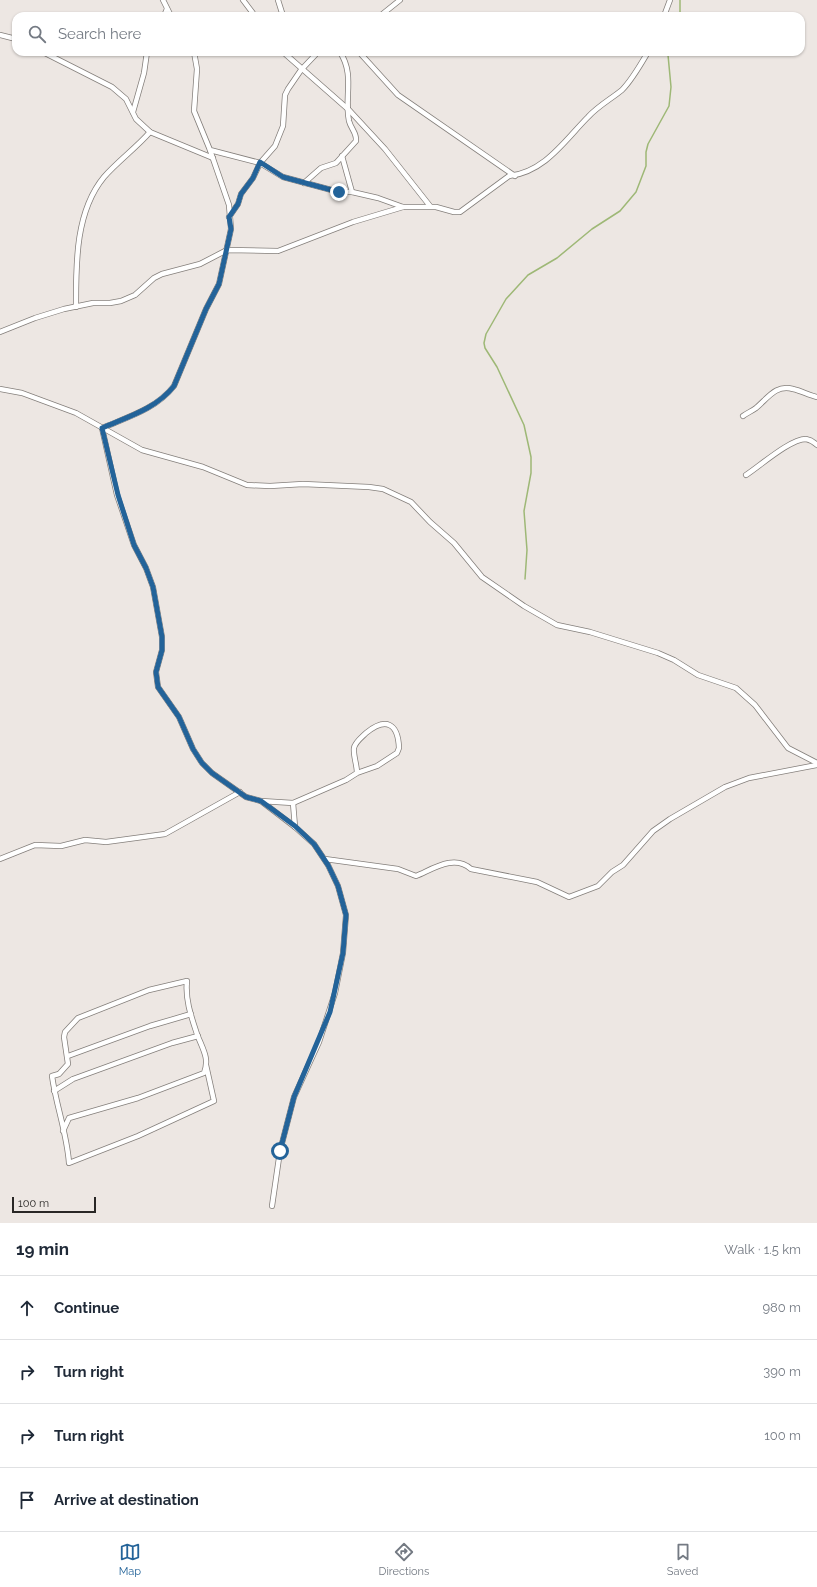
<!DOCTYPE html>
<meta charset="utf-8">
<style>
:root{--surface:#fff;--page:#f6f6f7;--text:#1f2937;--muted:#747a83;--line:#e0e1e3;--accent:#236399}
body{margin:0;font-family:Raleway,sans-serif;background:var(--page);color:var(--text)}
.scale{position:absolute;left:12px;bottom:10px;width:84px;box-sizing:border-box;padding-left:4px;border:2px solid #292725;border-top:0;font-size:11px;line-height:14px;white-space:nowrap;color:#292725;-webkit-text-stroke:3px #ede7e3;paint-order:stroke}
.stop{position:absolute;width:12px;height:12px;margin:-9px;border:3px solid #236399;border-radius:50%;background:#fff}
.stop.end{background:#236399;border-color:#fff;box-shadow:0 1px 4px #0008}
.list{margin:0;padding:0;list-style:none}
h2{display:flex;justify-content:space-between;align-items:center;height:52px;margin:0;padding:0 16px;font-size:17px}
h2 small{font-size:13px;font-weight:400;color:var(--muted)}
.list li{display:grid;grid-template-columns:26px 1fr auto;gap:12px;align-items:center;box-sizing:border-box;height:64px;padding:0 16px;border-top:1px solid var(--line)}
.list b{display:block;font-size:15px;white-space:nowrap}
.list em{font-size:13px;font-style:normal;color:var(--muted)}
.icon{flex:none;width:22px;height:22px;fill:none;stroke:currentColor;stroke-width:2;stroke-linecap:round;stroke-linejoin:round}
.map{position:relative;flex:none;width:817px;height:1223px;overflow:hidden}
.search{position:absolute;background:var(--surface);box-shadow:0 1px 3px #0004;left:12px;right:12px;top:12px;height:44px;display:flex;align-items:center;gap:10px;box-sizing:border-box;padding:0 14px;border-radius:12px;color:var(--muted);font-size:15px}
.sheet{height:308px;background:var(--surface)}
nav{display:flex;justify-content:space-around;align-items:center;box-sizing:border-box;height:56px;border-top:1px solid var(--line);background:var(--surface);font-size:11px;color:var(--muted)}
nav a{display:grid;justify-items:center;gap:2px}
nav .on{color:var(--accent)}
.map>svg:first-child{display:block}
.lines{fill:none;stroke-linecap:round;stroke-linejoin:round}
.stream{stroke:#9eb876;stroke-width:1.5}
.minor-casing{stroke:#847f7b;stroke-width:6}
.minor{stroke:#fff;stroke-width:4.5}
.route{stroke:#236399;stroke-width:5}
</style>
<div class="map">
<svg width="817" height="1223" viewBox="0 0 817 1223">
<rect width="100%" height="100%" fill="#ede7e3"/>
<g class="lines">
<g class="stream">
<path d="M680 16V0"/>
<path d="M525 579 527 550 524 511 531 473V457L524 425 497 367 485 348 484 343 486 334 506 299 528 275 557 258 592 229 620 211 636 192 646 166V152L648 144 669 106 671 87 668 55 670 52"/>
</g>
<g class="minor-casing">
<g id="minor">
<path d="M163 0 171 16"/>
<path d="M243 0 255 16"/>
<path d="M278 0 283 16"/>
<path d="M164 16 167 9"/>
<path d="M380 16 400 0"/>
<path d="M664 16 670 0"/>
<path d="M0 35 16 39"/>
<path d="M43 52 112 87 126 99 136 119 150 132 213 158"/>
<path d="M194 52 197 69 194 111 210 150 260 163 283 177 339 192H352L378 198 403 207"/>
<path d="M283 52 349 110 385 149 430 206"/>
<path d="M359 52 398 95 515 176"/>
<path d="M133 112 144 73 147 52"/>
<path d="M342 156 352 192"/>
<path d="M304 183 321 168 336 163 356 141C357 133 351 129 349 121 344 97 355 75 340 52"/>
<path d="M229 217 238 204 241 194 253 178 260 163 275 146 283 126 285 95 288 89 301 70 318 52"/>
<path d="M76 307C76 265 75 212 104 177 118 161 136 148 150 132"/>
<path d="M0 332 35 318 64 309 93 303H110L121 301 135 295 154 278 162 274 200 264 227 250 278 251 353 222 403 207H436L454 212H460L509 176C545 172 565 140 588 117 598 106 611 99 622 90 632 80 641 64 648 52"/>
<path d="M0 389 22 393 76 413 142 450 203 467 247 485 270 486 303 484 369 487 383 489 411 502 430 522 454 543 482 577 524 606 557 625 590 632 658 653 674 660 698 675 736 688 755 705 788 748 817 763"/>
<path d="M743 416C747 413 752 411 756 408 768 398 776 384 793 389 802 391 808 395 817 397"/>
<path d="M102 428 117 495 134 545 146 568 153 587 162 637V650L156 672 158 687 179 717 193 749 202 763 212 773 246 797 261 801 295 827 314 844 328 865 338 886 346 915 343 953 335 993 319 1042 294 1097 280 1151 272 1206"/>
<path d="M102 428C128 417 156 409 174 386L206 309 219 284 231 229 229 205 210 150"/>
<path d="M746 475C760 466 790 439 806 439 811 440 814 442 817 445"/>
<path d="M261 801 293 803 346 780 357 773 377 766 397 753 399 748C398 723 386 717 366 733 362 737 355 742 354 748 353 755 357 765 357 773"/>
<path d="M293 803 295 827"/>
<path d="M0 859 35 845 61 846 85 840 106 842 165 834 240 792"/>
<path d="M325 859 398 869 416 876C433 869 454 854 471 869L537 882 569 897 598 886 612 872 623 865 653 831 670 819 725 787 749 778 817 765"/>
<path d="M68 1056 150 1026 191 1014"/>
<path d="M54 1091 73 1079 172 1043 198 1036"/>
<path d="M63 1131 69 1118 138 1098 204 1073C210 1058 202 1048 197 1034 191 1016 185 999 187 981L149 990 78 1018 65 1032 64 1037 68 1064 59 1074 52 1076C56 1105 67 1134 69 1163L138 1136 214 1101 206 1065"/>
</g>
</g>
<use href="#minor" class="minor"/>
</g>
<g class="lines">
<path class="route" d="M280 1151 294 1097 330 1012 343 953 346 915 338 886 328 865 314 844 295 826 261 801 246 797 212 773 202 763 193 749 179 717 158 687 156 672 162 650V637L153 587 146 568 134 545 118 495 102 428C127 417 156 409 174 386L206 309 219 284 231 229 229 217 238 204 241 194 253 178 260 162 283 177 339 192"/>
</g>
</svg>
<div class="scale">100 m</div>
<div class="stop" style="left:280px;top:1151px"></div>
<div class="stop end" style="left:339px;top:192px"></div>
<div class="search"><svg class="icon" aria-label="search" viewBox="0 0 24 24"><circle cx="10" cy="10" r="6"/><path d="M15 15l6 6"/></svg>Search here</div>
</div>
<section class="sheet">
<h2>19 min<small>Walk · 1.5 km</small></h2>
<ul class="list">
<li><svg class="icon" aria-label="ahead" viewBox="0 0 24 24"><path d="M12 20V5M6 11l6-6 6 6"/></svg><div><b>Continue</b></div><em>980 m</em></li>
<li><svg class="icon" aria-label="right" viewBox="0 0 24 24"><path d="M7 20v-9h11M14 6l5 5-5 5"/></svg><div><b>Turn right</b></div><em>390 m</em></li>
<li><svg class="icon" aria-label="right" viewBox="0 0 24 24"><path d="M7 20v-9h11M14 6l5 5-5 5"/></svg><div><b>Turn right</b></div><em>100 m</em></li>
<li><svg class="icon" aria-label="arrive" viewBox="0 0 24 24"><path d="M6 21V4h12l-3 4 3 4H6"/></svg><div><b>Arrive at destination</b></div></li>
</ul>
</section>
<nav>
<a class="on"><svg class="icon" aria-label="map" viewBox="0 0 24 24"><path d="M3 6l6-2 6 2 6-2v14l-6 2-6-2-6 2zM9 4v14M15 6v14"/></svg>Map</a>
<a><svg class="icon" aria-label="directions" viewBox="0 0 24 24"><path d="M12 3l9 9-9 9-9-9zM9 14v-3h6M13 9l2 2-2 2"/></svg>Directions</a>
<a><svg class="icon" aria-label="saved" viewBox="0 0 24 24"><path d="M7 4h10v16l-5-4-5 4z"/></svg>Saved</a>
</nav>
